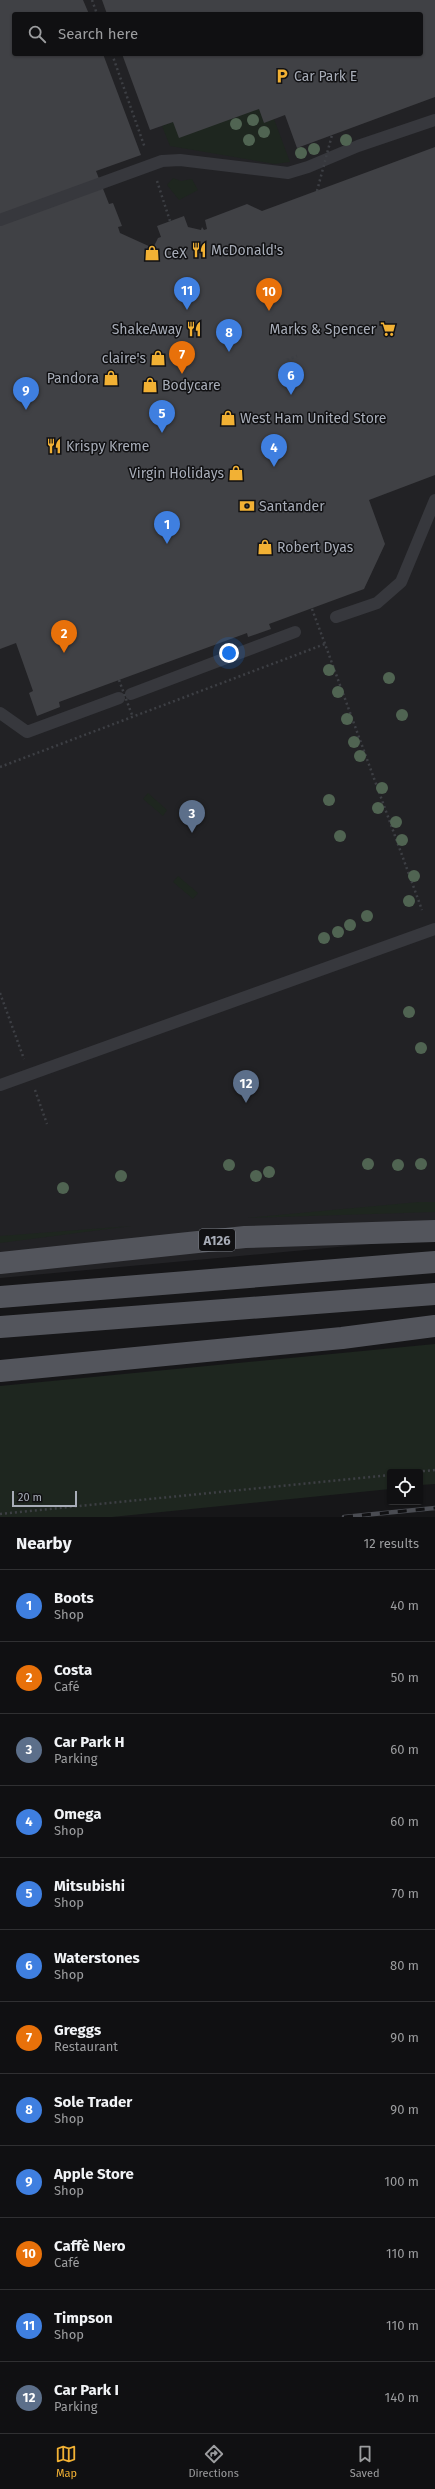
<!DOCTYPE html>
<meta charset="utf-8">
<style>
:root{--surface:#101012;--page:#19191b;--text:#f1f3f6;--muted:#9c9d9f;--line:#303032;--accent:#f2b134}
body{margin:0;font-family:"Fira Sans",sans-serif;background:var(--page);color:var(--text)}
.controls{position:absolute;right:12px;bottom:12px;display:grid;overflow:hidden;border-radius:4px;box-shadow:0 1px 3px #0004}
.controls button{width:36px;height:36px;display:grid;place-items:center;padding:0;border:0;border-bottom:1px solid var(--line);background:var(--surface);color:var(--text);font:20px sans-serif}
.scale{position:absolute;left:12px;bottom:10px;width:65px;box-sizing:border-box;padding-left:4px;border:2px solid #a8adb8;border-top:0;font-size:11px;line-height:14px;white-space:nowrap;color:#a8adb8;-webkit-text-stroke:3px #111113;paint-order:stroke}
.you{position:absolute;left:229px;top:653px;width:14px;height:14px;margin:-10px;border:3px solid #fff;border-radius:50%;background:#1a73e8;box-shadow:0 0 0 6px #1a73e833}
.badge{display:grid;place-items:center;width:26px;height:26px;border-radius:50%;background:var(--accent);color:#fff;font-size:13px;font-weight:700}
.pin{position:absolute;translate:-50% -33px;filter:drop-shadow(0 1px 2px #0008)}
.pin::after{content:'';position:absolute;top:21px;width:14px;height:12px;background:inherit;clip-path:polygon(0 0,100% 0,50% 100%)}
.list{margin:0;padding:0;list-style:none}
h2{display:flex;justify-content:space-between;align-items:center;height:52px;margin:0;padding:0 16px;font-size:17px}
h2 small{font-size:13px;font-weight:400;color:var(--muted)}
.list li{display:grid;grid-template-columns:26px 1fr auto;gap:12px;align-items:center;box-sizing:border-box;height:72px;padding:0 16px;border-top:1px solid var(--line)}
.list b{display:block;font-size:15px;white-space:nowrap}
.list p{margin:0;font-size:13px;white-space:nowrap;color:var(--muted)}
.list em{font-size:13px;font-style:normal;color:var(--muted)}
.icon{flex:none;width:22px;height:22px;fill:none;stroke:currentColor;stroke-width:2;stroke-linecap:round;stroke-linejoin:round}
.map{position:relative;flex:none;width:435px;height:1517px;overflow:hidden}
.search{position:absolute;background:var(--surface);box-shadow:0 1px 3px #0004;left:12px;right:12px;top:12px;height:44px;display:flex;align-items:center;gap:10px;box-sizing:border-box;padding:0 14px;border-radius:4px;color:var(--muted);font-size:15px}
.sheet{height:916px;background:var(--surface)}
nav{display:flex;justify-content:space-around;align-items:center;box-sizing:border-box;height:56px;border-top:1px solid var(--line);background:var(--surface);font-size:11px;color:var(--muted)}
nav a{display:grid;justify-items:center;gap:2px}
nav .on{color:var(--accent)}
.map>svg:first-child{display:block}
.built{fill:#222225;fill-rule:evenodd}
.green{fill:#1e261f}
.building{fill:#404145}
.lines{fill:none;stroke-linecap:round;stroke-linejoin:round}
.path{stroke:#3d3f44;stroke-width:2.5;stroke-dasharray:2 3;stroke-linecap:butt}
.lane{stroke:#37383d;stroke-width:12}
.primary{stroke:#53555c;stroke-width:22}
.rail-casing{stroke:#4a4c52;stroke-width:4.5}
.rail{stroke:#111113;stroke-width:3;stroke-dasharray:9;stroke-linecap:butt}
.path-bridge{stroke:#3d3f44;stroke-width:2.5;stroke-dasharray:2 3;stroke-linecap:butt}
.tree{fill:#506452}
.labels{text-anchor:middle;stroke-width:3;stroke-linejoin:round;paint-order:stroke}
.shield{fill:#111113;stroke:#7b7e86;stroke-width:1}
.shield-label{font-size:13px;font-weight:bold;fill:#a8adb8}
.poi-label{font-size:14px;fill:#a8adb8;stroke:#111113;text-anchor:start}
</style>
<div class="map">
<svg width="435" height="1517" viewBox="0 0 435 1517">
<rect width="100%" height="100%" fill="#161618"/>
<path class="built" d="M0 0H435V1238L0 1278ZM14 14H421V54H14Z"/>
<g class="green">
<path d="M259 109 264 122 274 119 290 162 275 164 170 146 162 126 173 122Z"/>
<path d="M173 178 181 181 192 179 198 190 179 200 167 185Z"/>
<path d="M148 793 167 810 163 816 143 799Z"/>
<path d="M178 876 198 893 193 899 173 882Z"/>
<path d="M419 1202H435V1212L247 1218Z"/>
<path d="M131 1226 0 1243V1236Z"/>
<path d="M435 1344V1484L420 1485V1472H390V1489L112 1517H0V1386Z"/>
</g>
<g class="building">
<path d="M0 0H83L89 14H14V54H103L141 155 96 171 109 204 113 203 122 226 118 227 120 233 153 248 158 238 161 237 157 226 184 216 188 227 201 230 202 227 204 230 207 229 205 220 247 204 262 211 435 147V475L369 500 385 544 364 589 269 624 271 629 248 637 247 633 59 702 60 707 37 716 29 693 33 691 16 643 0 649Z"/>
<path d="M102 0H435V97L297 148 285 115 264 123 259 109 179 138 173 122 150 130 122 54H421V14H107Z"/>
</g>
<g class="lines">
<g class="path">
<path d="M92 0 97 14"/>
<path d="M112 54 145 148"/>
<path d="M157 181 170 221"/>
<path d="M287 360 297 356"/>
<path d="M312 609 325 644"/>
<path d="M0 767 325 644 422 910"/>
<path d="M0 993 24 1059"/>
<path d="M35 1090 47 1124"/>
<path d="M413 1472 435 1470"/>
<path d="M0 1514 390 1475"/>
</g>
<g class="lane">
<path d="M0 220 162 161 180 160 288 173 308 167 358 146 435 120"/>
<path d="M336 617 377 603 401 582 435 500"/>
<path d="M131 694 295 632"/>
<path d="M0 713 27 732 119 698"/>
<path d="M0 1085 435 929"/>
</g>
<g class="primary">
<path d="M0 1263 245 1237 435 1231"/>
<path d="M0 1297 435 1262"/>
<path d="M0 1327 435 1294"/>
<path d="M0 1371 342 1338 435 1326"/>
</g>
<g class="rail-casing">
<path id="rail" d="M344 1517 435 1508"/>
</g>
<use href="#rail" class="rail"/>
<g class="path-bridge">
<path d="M317 191 332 135"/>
<path d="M119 680 132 715"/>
</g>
</g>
<g class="tree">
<circle cx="253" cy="120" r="6"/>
<circle cx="236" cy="124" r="6"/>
<circle cx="264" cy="132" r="6"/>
<circle cx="249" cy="140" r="6"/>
<circle cx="346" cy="140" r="6"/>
<circle cx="314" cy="149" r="6"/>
<circle cx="301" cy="153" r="6"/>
<circle cx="329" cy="670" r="6"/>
<circle cx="389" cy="678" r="6"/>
<circle cx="338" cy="692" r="6"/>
<circle cx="402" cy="715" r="6"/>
<circle cx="347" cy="719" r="6"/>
<circle cx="354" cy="742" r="6"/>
<circle cx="360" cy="756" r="6"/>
<circle cx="382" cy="788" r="6"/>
<circle cx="329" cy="800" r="6"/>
<circle cx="378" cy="808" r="6"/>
<circle cx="396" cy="822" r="6"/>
<circle cx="340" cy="836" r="6"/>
<circle cx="402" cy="840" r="6"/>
<circle cx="414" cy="876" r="6"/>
<circle cx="409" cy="901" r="6"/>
<circle cx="367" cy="916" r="6"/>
<circle cx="350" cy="925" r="6"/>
<circle cx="338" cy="932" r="6"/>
<circle cx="324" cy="938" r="6"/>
<circle cx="409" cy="1012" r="6"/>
<circle cx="421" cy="1048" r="6"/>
<circle cx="368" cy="1164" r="6"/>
<circle cx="421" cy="1164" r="6"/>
<circle cx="229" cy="1165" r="6"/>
<circle cx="398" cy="1165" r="6"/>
<circle cx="269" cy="1172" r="6"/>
<circle cx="121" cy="1176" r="6"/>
<circle cx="256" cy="1176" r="6"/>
<circle cx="63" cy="1188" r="6"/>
</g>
<defs>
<g id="parking-bare" transform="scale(1.2)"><path d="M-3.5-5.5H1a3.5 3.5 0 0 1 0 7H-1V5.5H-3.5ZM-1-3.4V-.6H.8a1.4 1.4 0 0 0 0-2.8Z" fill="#f2b134" stroke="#111113" stroke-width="2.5" paint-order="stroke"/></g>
<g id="restaurant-bare" transform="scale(1.2)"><path d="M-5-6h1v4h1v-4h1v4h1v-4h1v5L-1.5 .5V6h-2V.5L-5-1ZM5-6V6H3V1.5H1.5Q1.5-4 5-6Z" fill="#f2b134" stroke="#111113" stroke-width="2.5" paint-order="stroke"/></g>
<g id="shop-bare" transform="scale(1.2)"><path d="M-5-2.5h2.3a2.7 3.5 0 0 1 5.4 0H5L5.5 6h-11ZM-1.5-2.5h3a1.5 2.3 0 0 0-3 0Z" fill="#f2b134" stroke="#111113" stroke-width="2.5" paint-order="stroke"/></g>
<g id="supermarket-bare" transform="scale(1.2)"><path d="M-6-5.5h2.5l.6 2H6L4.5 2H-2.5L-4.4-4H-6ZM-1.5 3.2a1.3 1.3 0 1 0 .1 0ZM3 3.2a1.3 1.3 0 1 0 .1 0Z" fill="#f2b134" stroke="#111113" stroke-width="2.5" paint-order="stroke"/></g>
<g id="bank-bare" transform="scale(1.2)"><path d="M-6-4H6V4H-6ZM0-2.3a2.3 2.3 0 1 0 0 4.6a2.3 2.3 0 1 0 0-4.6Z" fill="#f2b134" stroke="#111113" stroke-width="2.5" paint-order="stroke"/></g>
</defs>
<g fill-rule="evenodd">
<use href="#parking-bare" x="282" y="76"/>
<use href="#restaurant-bare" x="199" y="250"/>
<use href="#shop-bare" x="152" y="253"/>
<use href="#restaurant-bare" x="194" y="329"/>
<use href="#supermarket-bare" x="388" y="329"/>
<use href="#shop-bare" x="158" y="358"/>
<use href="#shop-bare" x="111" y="378"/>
<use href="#shop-bare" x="150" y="385"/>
<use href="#shop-bare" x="228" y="418"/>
<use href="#restaurant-bare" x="54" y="446"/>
<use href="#shop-bare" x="236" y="473"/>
<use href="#bank-bare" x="247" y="506"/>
<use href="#shop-bare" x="265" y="547"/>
</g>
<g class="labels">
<rect class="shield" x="199" y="1229" width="36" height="22" rx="3"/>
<g class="shield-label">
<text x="217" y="1245">A126</text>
</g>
<g class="poi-label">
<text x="294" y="81">Car Park E</text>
<text x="211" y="255">McDonald's</text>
<text x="164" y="258">CeX</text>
<text x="182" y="334" text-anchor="end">ShakeAway</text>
<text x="376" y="334" text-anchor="end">Marks &amp; Spencer</text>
<text x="146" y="363" text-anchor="end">claire's</text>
<text x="99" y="383" text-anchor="end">Pandora</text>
<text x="162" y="390">Bodycare</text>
<text x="240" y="423">West Ham United Store</text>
<text x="66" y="451">Krispy Kreme</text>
<text x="224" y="478" text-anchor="end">Virgin Holidays</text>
<text x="259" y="511">Santander</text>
<text x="277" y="552">Robert Dyas</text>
</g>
</g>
</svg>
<div class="controls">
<button><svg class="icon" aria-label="locate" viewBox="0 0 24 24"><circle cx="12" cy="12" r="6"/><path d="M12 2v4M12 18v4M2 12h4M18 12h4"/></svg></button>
</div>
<div class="scale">20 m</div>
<div class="you"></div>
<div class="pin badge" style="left:167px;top:544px;background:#3f7fe0">1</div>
<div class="pin badge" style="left:64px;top:653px;background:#e8710a">2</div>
<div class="pin badge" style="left:192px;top:833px;background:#5c6f8a">3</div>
<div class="pin badge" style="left:274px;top:467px;background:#3f7fe0">4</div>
<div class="pin badge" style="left:162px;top:433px;background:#3f7fe0">5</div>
<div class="pin badge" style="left:291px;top:395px;background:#3f7fe0">6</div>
<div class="pin badge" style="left:182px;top:374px;background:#e8710a">7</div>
<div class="pin badge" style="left:229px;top:352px;background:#3f7fe0">8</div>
<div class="pin badge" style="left:26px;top:410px;background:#3f7fe0">9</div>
<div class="pin badge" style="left:269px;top:311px;background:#e8710a">10</div>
<div class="pin badge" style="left:187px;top:310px;background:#3f7fe0">11</div>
<div class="pin badge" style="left:246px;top:1103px;background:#5c6f8a">12</div>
<div class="search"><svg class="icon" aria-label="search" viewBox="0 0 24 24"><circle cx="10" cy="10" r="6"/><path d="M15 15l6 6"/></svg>Search here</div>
</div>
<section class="sheet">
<h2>Nearby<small>12 results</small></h2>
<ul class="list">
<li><span class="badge" style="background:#3f7fe0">1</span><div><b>Boots</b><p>Shop</p></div><em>40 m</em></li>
<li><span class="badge" style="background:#e8710a">2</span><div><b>Costa</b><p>Café</p></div><em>50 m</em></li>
<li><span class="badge" style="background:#5c6f8a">3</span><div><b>Car Park H</b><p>Parking</p></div><em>60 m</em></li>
<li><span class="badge" style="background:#3f7fe0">4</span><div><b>Omega</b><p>Shop</p></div><em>60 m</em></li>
<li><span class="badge" style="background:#3f7fe0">5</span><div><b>Mitsubishi</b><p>Shop</p></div><em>70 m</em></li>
<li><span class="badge" style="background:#3f7fe0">6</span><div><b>Waterstones</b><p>Shop</p></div><em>80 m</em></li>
<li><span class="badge" style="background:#e8710a">7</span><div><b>Greggs</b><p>Restaurant</p></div><em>90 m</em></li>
<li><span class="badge" style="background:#3f7fe0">8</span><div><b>Sole Trader</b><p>Shop</p></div><em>90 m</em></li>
<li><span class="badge" style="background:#3f7fe0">9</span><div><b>Apple Store</b><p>Shop</p></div><em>100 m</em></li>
<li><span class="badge" style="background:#e8710a">10</span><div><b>Caffè Nero</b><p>Café</p></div><em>110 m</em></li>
<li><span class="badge" style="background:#3f7fe0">11</span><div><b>Timpson</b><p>Shop</p></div><em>110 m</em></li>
<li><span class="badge" style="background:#5c6f8a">12</span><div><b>Car Park I</b><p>Parking</p></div><em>140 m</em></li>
</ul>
</section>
<nav>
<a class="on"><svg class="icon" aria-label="map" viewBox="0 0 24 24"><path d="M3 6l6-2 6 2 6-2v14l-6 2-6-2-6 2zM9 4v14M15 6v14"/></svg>Map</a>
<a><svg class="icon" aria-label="directions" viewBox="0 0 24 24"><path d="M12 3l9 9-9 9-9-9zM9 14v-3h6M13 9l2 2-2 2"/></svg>Directions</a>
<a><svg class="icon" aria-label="saved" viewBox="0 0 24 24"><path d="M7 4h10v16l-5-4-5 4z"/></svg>Saved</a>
</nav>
